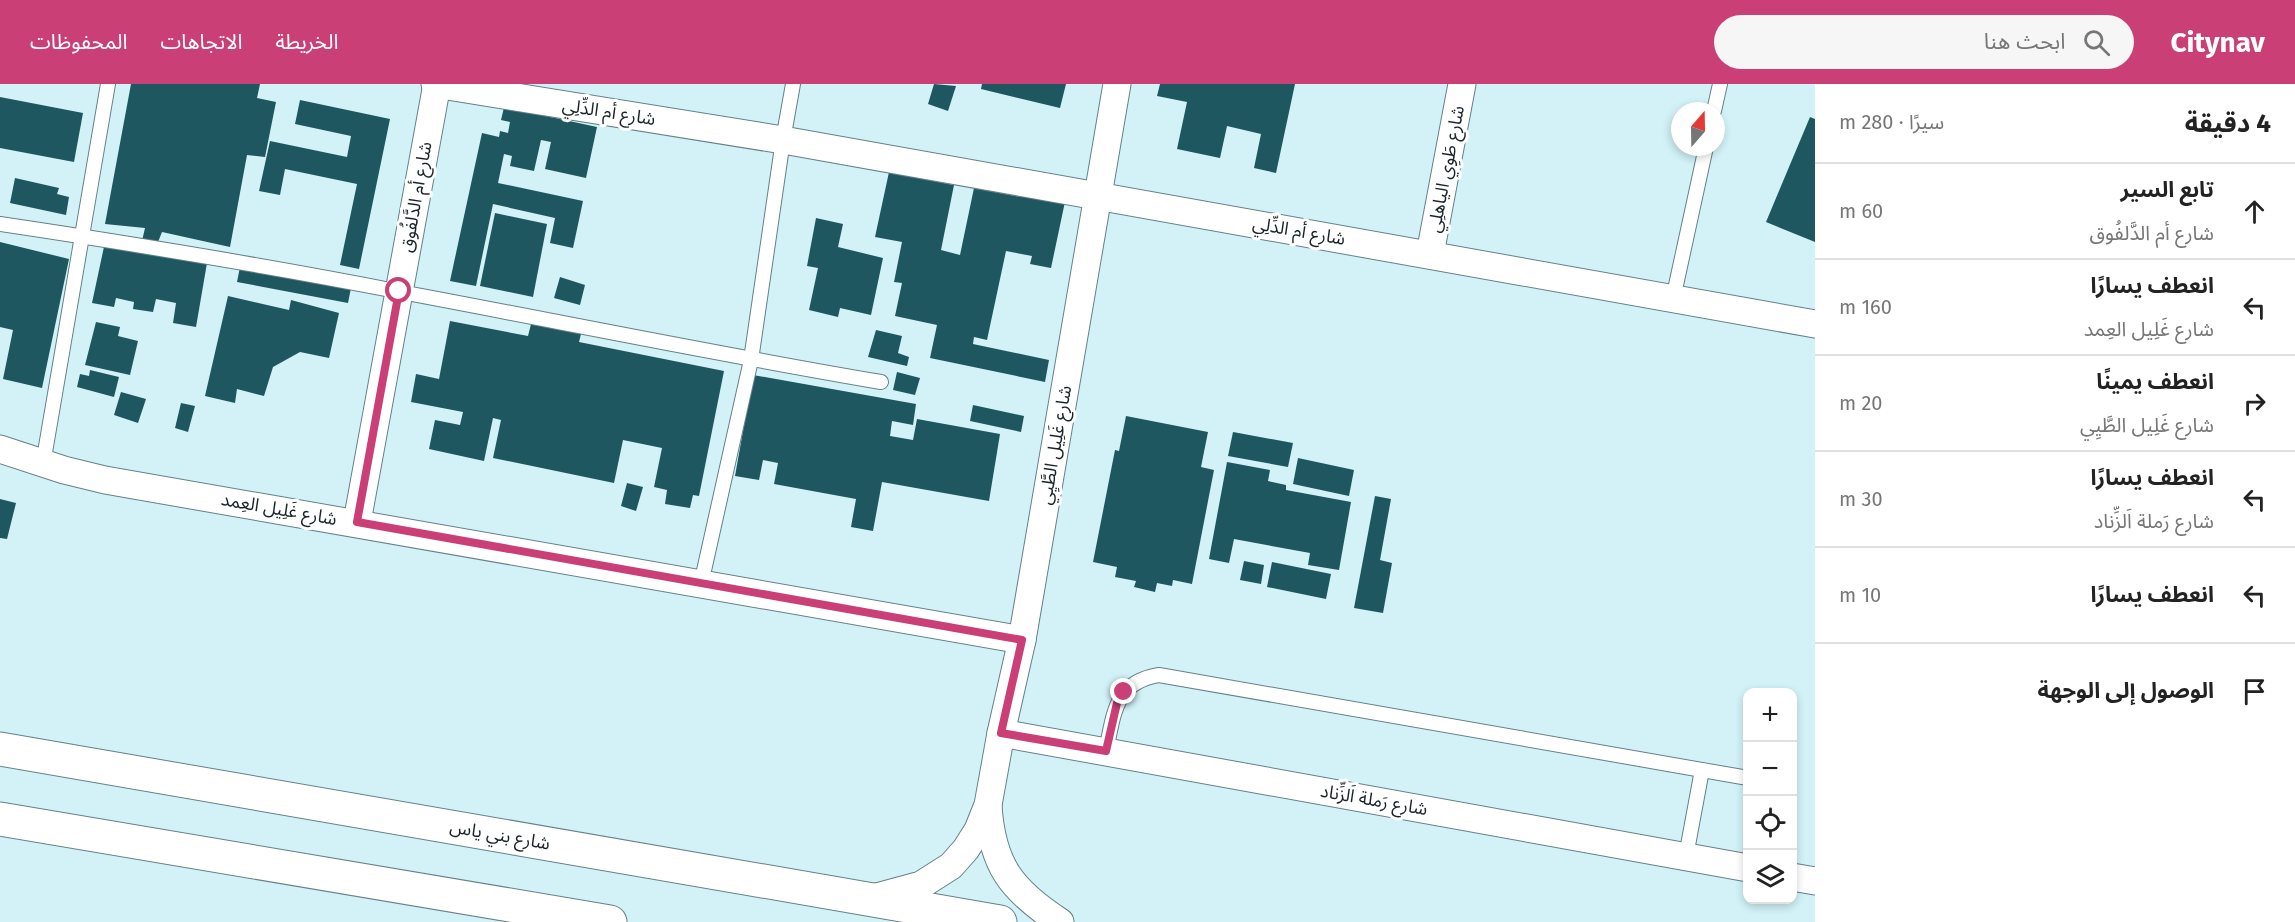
<!DOCTYPE html>
<html lang="ar">
<meta charset="utf-8">
<style>
:root{--surface:#fff;--page:#f6f6f6;--text:#222;--muted:#767676;--line:#e0e0e0;--accent:#c93f76}
body{margin:0;font-family:"Fira Sans","Noto Sans Arabic",sans-serif;background:var(--page);color:var(--text);direction:rtl}
.controls{position:absolute;right:18px;bottom:18px;display:grid;overflow:hidden;border-radius:12px;box-shadow:0 3px 9px #0003}
.controls button{width:54px;height:54px;display:grid;place-items:center;padding:0;border:0;border-bottom:2px solid var(--line);background:var(--surface);color:var(--text);font:30px sans-serif}
.compass{position:absolute;left:1671px;top:18px;width:54px;height:54px;border-radius:50%;background:var(--surface);box-shadow:0 3px 9px #0003;rotate:20deg}
.stop{position:absolute;width:18px;height:18px;margin:-14px;border:4px solid #c93f76;border-radius:50%;background:#fff}
.stop.end{background:#c93f76;border-color:#fff;box-shadow:0 2px 6px #0008}
.list{margin:0;padding:0;list-style:none}
h2{display:flex;justify-content:space-between;align-items:center;height:78px;margin:0;padding:0 24px;font-size:26px}
h2 small{font-size:20px;font-weight:400;color:var(--muted)}
.list li{display:grid;grid-template-columns:39px 1fr auto;gap:18px;align-items:center;box-sizing:border-box;height:96px;padding:0 24px;border-top:2px solid var(--line)}
.list b{display:block;font-size:22px;white-space:nowrap}
.list p{margin:0;font-size:20px;white-space:nowrap;color:var(--muted)}
.list em{font-size:20px;font-style:normal;color:var(--muted)}
.icon{flex:none;width:33px;height:33px;fill:none;stroke:currentColor;stroke-width:2;stroke-linecap:round;stroke-linejoin:round}
.map{position:relative;flex:none;width:1815px;height:838px;overflow:hidden;direction:ltr}
header{display:flex;align-items:center;gap:36px;box-sizing:border-box;height:84px;padding:0 30px;background:var(--accent);color:#fff}
header strong{font-size:28px}
nav{display:flex;gap:33px;margin-inline-start:auto;font-size:21px}
.search{width:420px;height:54px;background:var(--page);display:flex;align-items:center;gap:15px;box-sizing:border-box;padding:0 21px;border-radius:33px;color:var(--muted);font-size:22px}
main{display:flex}
aside{flex:1;background:var(--surface)}
.map>svg:first-child{display:block}
.building{fill:#1e5760}
.lines{fill:none;stroke-linecap:round;stroke-linejoin:round}
.service-casing{stroke:#658187;stroke-width:16}
.minor-casing{stroke:#658187;stroke-width:29}
.secondary-casing{stroke:#658187;stroke-width:35}
.service{stroke:#fff;stroke-width:14}
.minor{stroke:#fff;stroke-width:27}
.secondary{stroke:#fff;stroke-width:33}
.route{stroke:#c93f76;stroke-width:8}
.labels{text-anchor:middle;stroke-width:6;stroke-linejoin:round;paint-order:stroke}
.street-label{font-size:18px;fill:#182426;stroke:#fff}
</style>
<header>
<strong>Citynav</strong>
<div class="search"><svg class="icon" aria-label="search" viewBox="0 0 24 24"><circle cx="10" cy="10" r="6"/><path d="M15 15l6 6"/></svg>ابحث هنا</div>
<nav><a>الخريطة</a><a>الاتجاهات</a><a>المحفوظات</a></nav>
</header>
<main>
<aside>
<h2>4 دقيقة<small>سيرًا · 280 m</small></h2>
<ul class="list">
<li><svg class="icon" aria-label="ahead" viewBox="0 0 24 24"><path d="M12 20V5M6 11l6-6 6 6"/></svg><div><b>تابع السير</b><p>شارع أم الدَّلفُوق</p></div><em>60 m</em></li>
<li><svg class="icon" aria-label="left" viewBox="0 0 24 24"><path d="M17 20v-9H6M10 6l-5 5 5 5"/></svg><div><b>انعطف يسارًا</b><p>شارع غَلِيل العِمد</p></div><em>160 m</em></li>
<li><svg class="icon" aria-label="right" viewBox="0 0 24 24"><path d="M7 20v-9h11M14 6l5 5-5 5"/></svg><div><b>انعطف يمينًا</b><p>شارع غَلِيل الطَّيِي</p></div><em>20 m</em></li>
<li><svg class="icon" aria-label="left" viewBox="0 0 24 24"><path d="M17 20v-9H6M10 6l-5 5 5 5"/></svg><div><b>انعطف يسارًا</b><p>شارع رَملة اَلزِّناد</p></div><em>30 m</em></li>
<li><svg class="icon" aria-label="left" viewBox="0 0 24 24"><path d="M17 20v-9H6M10 6l-5 5 5 5"/></svg><div><b>انعطف يسارًا</b></div><em>10 m</em></li>
<li><svg class="icon" aria-label="arrive" viewBox="0 0 24 24"><path d="M6 21V4h12l-3 4 3 4H6"/></svg><div><b>الوصول إلى الوجهة</b></div></li>
</ul>
</aside>
<div class="map">
<svg width="1815" height="838" viewBox="0 0 1815 838">
<rect width="100%" height="100%" fill="#d2f2f7"/>
<g class="building">
<path d="M131 0H260L257 14 276 18 265 73 247 71 230 163 162 148 156 163 142 157 145 144 105 140Z"/>
<path d="M934 0 956 2 948 27 928 20Z"/>
<path d="M982 0H1066L1060 24 981 5Z"/>
<path d="M1160 0H1295L1276 89 1254 84 1261 50 1227 42 1220 74 1177 65 1187 18 1157 12Z"/>
<path d="M0 13 83 29 74 78 0 64Z"/>
<path d="M506 15 548 23 546 32 597 43 586 94 545 85 551 58 541 56 534 87 510 82 512 72 504 70 498 99 583 117 573 164 550 159 555 134 493 120 476 202 450 197 482 49 499 53 500 47 508 49 510 38 501 36Z"/>
<path d="M300 16 390 35 359 185 340 181 357 100 285 85 280 111 259 107 270 57 347 73 351 52 295 40Z"/>
<path d="M1810 33 1815 35V158L1766 138Z"/>
<path d="M889 88 954 101 941 166 960 171 974 104 1021 113 1023 104 1066 113 1051 184 1030 180 1032 172 1006 167 987 256 974 253 973 260 1049 276 1045 298 930 274 937 241 895 232 902 199 894 198 902 158 875 153Z"/>
<path d="M15 94 59 104 57 110 69 113 66 131 10 119Z"/>
<path d="M495 129 547 140 533 213 480 202Z"/>
<path d="M816 134 843 140 838 163 883 174 871 231 840 224 838 233 809 226 818 184 807 182Z"/>
<path d="M0 158 69 175 42 304 3 295 13 246 0 243Z"/>
<path d="M105 158 207 179 196 243 173 239 176 219 156 215 153 228 133 225 134 218 116 214 114 223 92 219Z"/>
<path d="M241 178 352 199 348 219 237 198Z"/>
<path d="M560 193 585 201 580 221 554 214Z"/>
<path d="M228 212 289 226 291 216 339 229 329 274 300 268 273 283 264 312 237 305 235 319 205 312Z"/>
<path d="M450 237 528 252 531 240 581 250 579 258 724 287 699 412 693 411 690 424 665 420 667 406 654 403 662 364 623 356 614 399 493 374 501 336 493 334 484 377 429 365 435 336 460 341 463 328 411 318 416 290 439 295Z"/>
<path d="M96 238 120 243 118 252 138 257 130 291 85 281Z"/>
<path d="M876 246 902 252 898 269 909 273 907 282 868 273Z"/>
<path d="M90 286 119 293 114 313 77 303 80 290 89 292Z"/>
<path d="M897 288 920 294 915 311 893 306Z"/>
<path d="M753 291 916 320 913 341 892 337 890 352 913 356 917 335 1000 350 989 417 882 398 873 447 851 443 856 415 774 400 778 379 763 376 759 396 735 392Z"/>
<path d="M121 308 146 315 138 339 114 331Z"/>
<path d="M181 319 195 322 188 348 175 344Z"/>
<path d="M973 321 1024 332 1021 348 970 337Z"/>
<path d="M1126 332 1208 348 1201 383 1214 386 1192 500 1173 496 1172 502 1157 499 1155 508 1134 503 1136 497 1115 493 1117 483 1093 478 1115 366 1119 367Z"/>
<path d="M1233 348 1293 359 1288 383 1228 372Z"/>
<path d="M1298 374 1354 386 1349 412 1293 400Z"/>
<path d="M1227 378 1270 386 1268 397 1286 401V406L1351 418 1339 486 1308 481 1310 469 1234 455 1229 479 1209 475Z"/>
<path d="M627 399 643 403 636 427 621 422Z"/>
<path d="M1375 412 1391 415 1380 476 1392 479 1383 529 1354 524Z"/>
<path d="M0 415 16 419 7 455 0 454Z"/>
<path d="M1244 477 1264 481 1261 500 1240 496Z"/>
<path d="M1272 478 1331 490 1326 515 1267 503Z"/>
</g>
<g class="lines">
<g class="service-casing">
<g id="service">
<path d="M1714 27 1720 0"/>
<path d="M0 140C134 160 268 182 401 208 561 238 721 271 881 298"/>
<path d="M1673 215 1706 63"/>
<path d="M43 380 108 0"/>
<path d="M701 500 751 276 783 56 793 0"/>
<path d="M1106 667C1114 629 1115 598 1159 591L1748 694"/>
<path d="M1686 772 1702 686"/>
</g>
</g>
<g class="minor-casing">
<g id="minor">
<path d="M435 0 783 56 1815 240"/>
<path d="M1430 170 1462 0"/>
<path d="M0 365 64 386 105 396 1022 556"/>
<path d="M357 438 437 0"/>
<path d="M1001 649 1748 784"/>
<path d="M988 722C992 781 1011 806 1060 838"/>
<path d="M1792 793 1815 797"/>
<path d="M873 814 921 801 951 782 966 765 978 746 988 721 1001 649 1022 556 1117 0"/>
</g>
</g>
<g class="secondary-casing">
<g id="secondary">
<path d="M0 665 1000 838"/>
<path d="M0 735 610 838"/>
</g>
</g>
<use href="#service" class="service"/>
<use href="#minor" class="minor"/>
<use href="#secondary" class="secondary"/>
</g>
<g class="lines">
<path class="route" d="M399 207 357 438 1022 556 1001 649 1106 667 1117 619 1124 608"/>
</g>
<g class="labels">
<g class="street-label">
<text transform="translate(609 28) rotate(9)" y="6">شارع أم الدِّلِي</text>
<text transform="translate(1446 85) rotate(-79)" y="6">شارع طَوِي الياهلِي</text>
<text transform="translate(416 113) rotate(-80)" y="6">شارع أم الدَّلفُوق</text>
<text transform="translate(1299 147) rotate(10)" y="6">شارع أم الدِّلِي</text>
<text transform="translate(1055 361) rotate(-80)" y="6">شارع غَلِيل الطَّيِي</text>
<text transform="translate(279 425) rotate(10)" y="6">شارع غَلِيل العِمد</text>
<text transform="translate(1374 716) rotate(10)" y="6">شارع رَملة اَلزِّناد</text>
<text transform="translate(500 751) rotate(10)" y="6">شارع بني ياس</text>
</g>
</g>
</svg>
<div class="controls">
<button>+</button>
<button>−</button>
<button><svg class="icon" aria-label="locate" viewBox="0 0 24 24"><circle cx="12" cy="12" r="6"/><path d="M12 2v4M12 18v4M2 12h4M18 12h4"/></svg></button>
<button><svg class="icon" aria-label="layers" viewBox="0 0 24 24"><path d="M12 4l9 5-9 5-9-5zM3 14l9 5 9-5"/></svg></button>
</div>
<svg class="compass" viewBox="-18 -18 36 36"><path d="M0-13l5 13h-10z" fill="#e53935"/><path d="M0 13l5-13h-10z" fill="#767676"/></svg>
<div class="stop" style="left:399px;top:207px"></div>
<div class="stop end" style="left:1124px;top:608px"></div>
</div>
</main>
